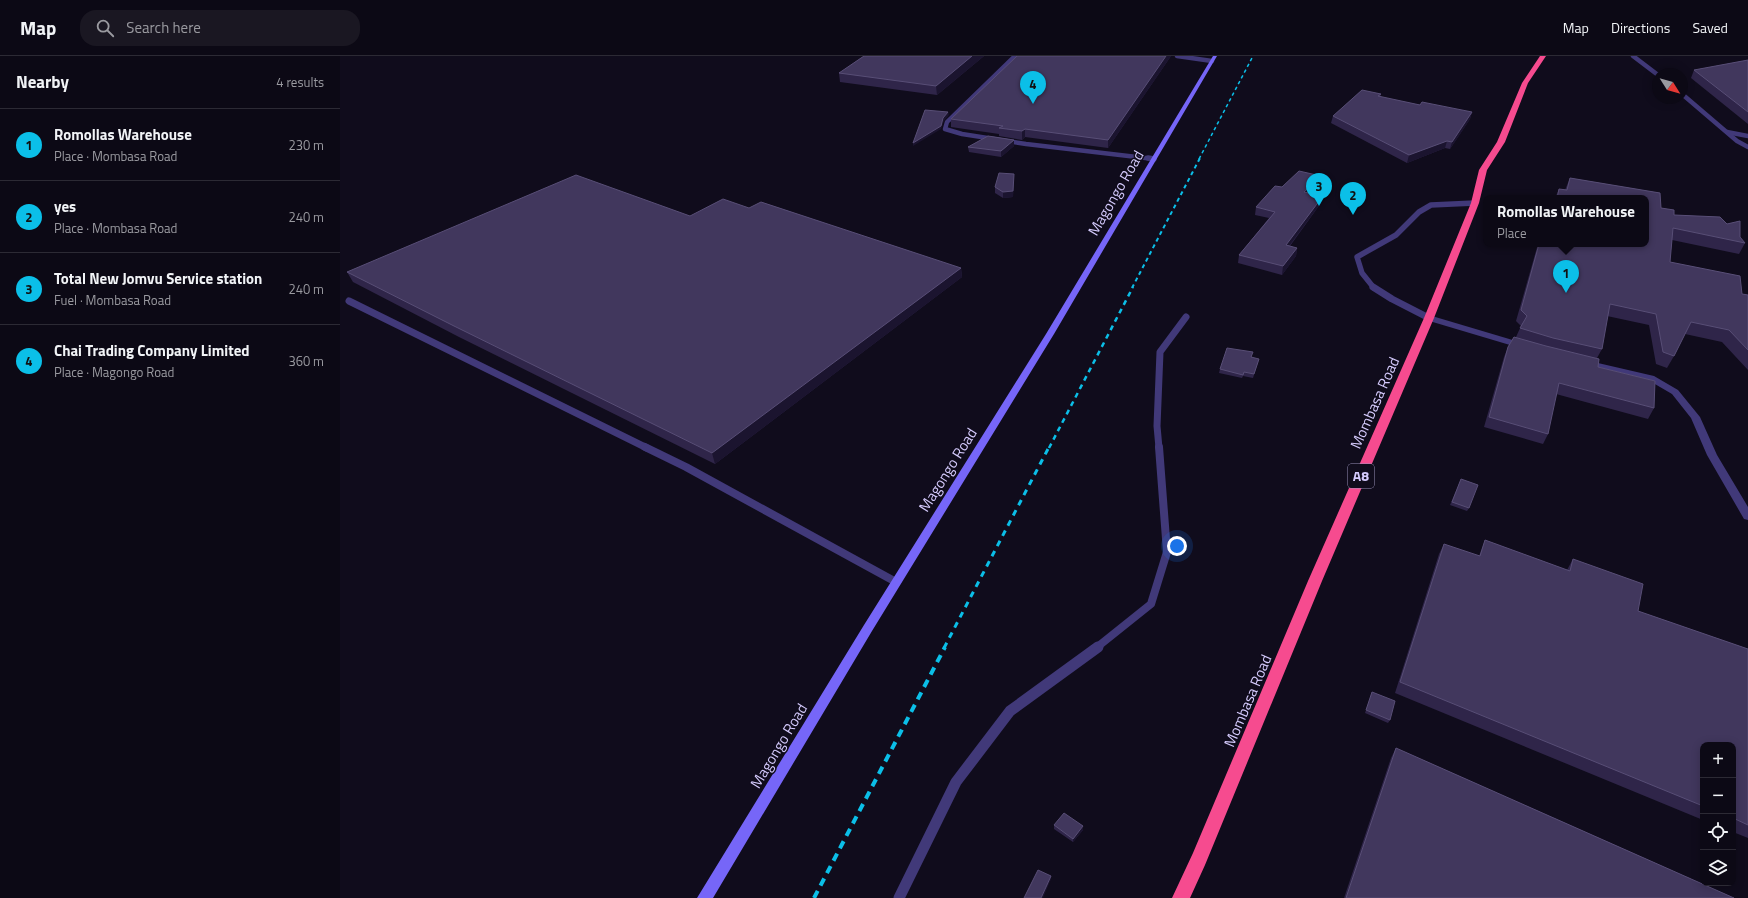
<!DOCTYPE html>
<meta charset="utf-8">
<style>
:root{--surface:#0c0915;--page:#1a1722;--text:#f1f3f6;--muted:#9a9aa0;--line:#2c2a34;--accent:#0bbfe8}
body{margin:0;font-family:"Titillium Web",sans-serif;background:var(--page);color:var(--text)}
.controls{position:absolute;right:12px;bottom:12px;display:grid;overflow:hidden;border-radius:8px;box-shadow:0 2px 10px #0003}
.controls button{width:36px;height:36px;display:grid;place-items:center;padding:0;border:0;border-bottom:1px solid var(--line);background:var(--surface);color:var(--text);font:20px sans-serif}
.compass{position:absolute;left:1312px;top:12px;width:36px;height:36px;border-radius:50%;background:var(--surface);box-shadow:0 2px 10px #0003;rotate:127deg}
.you{position:absolute;left:837px;top:490px;width:14px;height:14px;margin:-10px;border:3px solid #fff;border-radius:50%;background:#1a73e8;box-shadow:0 0 0 6px #1a73e833}
.badge{display:grid;place-items:center;width:26px;height:26px;border-radius:50%;background:var(--accent);color:#111;font-size:13px;font-weight:700}
.pin{position:absolute;translate:-50% -33px;filter:drop-shadow(0 1px 2px #0008)}
.pin::after{content:'';position:absolute;top:21px;width:14px;height:12px;background:inherit;clip-path:polygon(0 0,100% 0,50% 100%)}
.popup{position:absolute;left:1143px;top:139px;width:166px;height:52px;box-sizing:border-box;display:grid;place-content:center;border-radius:8px;background:var(--surface);filter:drop-shadow(0 1px 3px #0005);font-size:13px;white-space:nowrap;color:var(--muted)}
.popup b{font-size:15px;color:var(--text)}
.popup::after{content:'';position:absolute;left:50%;top:100%;margin-left:-8px;border:8px solid transparent;border-top-color:var(--surface)}
.list{margin:0;padding:0;list-style:none}
h2{display:flex;justify-content:space-between;align-items:center;height:52px;margin:0;padding:0 16px;font-size:17px}
h2 small{font-size:13px;font-weight:400;color:var(--muted)}
.list li{display:grid;grid-template-columns:26px 1fr auto;gap:12px;align-items:center;box-sizing:border-box;height:72px;padding:0 16px;border-top:1px solid var(--line)}
.list b{display:block;font-size:15px;white-space:nowrap}
.list p{margin:0;font-size:13px;white-space:nowrap;color:var(--muted)}
.list em{font-size:13px;font-style:normal;color:var(--muted)}
.icon{flex:none;width:22px;height:22px;fill:none;stroke:currentColor;stroke-width:2;stroke-linecap:round;stroke-linejoin:round}
.map{position:relative;flex:none;width:1408px;height:842px;overflow:hidden}
header{display:flex;align-items:center;gap:24px;box-sizing:border-box;height:56px;padding:0 20px;background:var(--surface);border-bottom:1px solid var(--line)}
header strong{font-size:19px}
nav{display:flex;gap:22px;margin-inline-start:auto;font-size:14px}
.search{width:280px;height:36px;background:var(--page);display:flex;align-items:center;gap:10px;box-sizing:border-box;padding:0 14px;border-radius:16px;color:var(--muted);font-size:15px}
main{display:flex}
aside{flex:1;background:var(--surface)}
.map>svg:first-child{display:block}
.lines{fill:none;stroke-linecap:round;stroke-linejoin:round}
.lane-far4{stroke:#413979;stroke-width:4.5}
.lane-far3{stroke:#413979;stroke-width:5.5}
.lane-far2{stroke:#413979;stroke-width:7}
.lane-far1{stroke:#413979;stroke-width:8}
.lane{stroke:#413979;stroke-width:11}
.street{fill:#413979;fill-rule:evenodd}
.secondary{fill:#7666f8;fill-rule:evenodd}
.highway{fill:#f64b8f;fill-rule:evenodd}
.rail-far4{stroke:#0bbfe8;stroke-width:1.5;stroke-dasharray:3.5 3;stroke-linecap:butt}
.rail-far3{stroke:#0bbfe8;stroke-width:2;stroke-dasharray:4 3.5;stroke-linecap:butt}
.rail-far2{stroke:#0bbfe8;stroke-width:2.5;stroke-dasharray:5 4.5;stroke-linecap:butt}
.rail-far1{stroke:#0bbfe8;stroke-width:3;stroke-dasharray:6 5.5;stroke-linecap:butt}
.rail{stroke:#0bbfe8;stroke-width:4;stroke-dasharray:8 6;stroke-linecap:butt}
.wall{fill:#2f2549}
.shaded-wall{fill:#1b142f}
.building{fill:#41375d;stroke:#584e76}
.labels{text-anchor:middle;stroke-width:3;stroke-linejoin:round;paint-order:stroke}
.shield{fill:#100c1c;stroke:#9991b9;stroke-width:1}
.shield-label{font-size:14px;font-weight:bold;fill:#d4cafc}
.street-label{font-size:15px;fill:#d4cafc;stroke:#100c1c}
</style>
<header>
<strong>Map</strong>
<div class="search"><svg class="icon" aria-label="search" viewBox="0 0 24 24"><circle cx="10" cy="10" r="6"/><path d="M15 15l6 6"/></svg>Search here</div>
<nav><a>Map</a><a>Directions</a><a>Saved</a></nav>
</header>
<main>
<aside>
<h2>Nearby<small>4 results</small></h2>
<ul class="list">
<li><span class="badge">1</span><div><b>Romollas Warehouse</b><p>Place · Mombasa Road</p></div><em>230 m</em></li>
<li><span class="badge">2</span><div><b>yes</b><p>Place · Mombasa Road</p></div><em>240 m</em></li>
<li><span class="badge">3</span><div><b>Total New Jomvu Service station</b><p>Fuel · Mombasa Road</p></div><em>240 m</em></li>
<li><span class="badge">4</span><div><b>Chai Trading Company Limited</b><p>Place · Magongo Road</p></div><em>360 m</em></li>
</ul>
</aside>
<div class="map">
<svg width="1408" height="842" viewBox="0 0 1408 842">
<rect width="100%" height="100%" fill="#100c1c"/>
<g class="lines">
<g class="lane-far4">
<path d="M675 0 607 66 605 73 622 78 686 88 814 103"/>
<path d="M837 0 872 5"/>
<path d="M1293 0 1318 19"/>
<path d="M1342 38 1397 85 1408 91"/>
<path d="M1387 76 1408 80"/>
</g>
<g class="lane-far3">
<path d="M808 102 814 103"/>
<path d="M1034 232 1022 217 1017 201 1056 179 1079 156 1091 149 1135 147"/>
</g>
<g class="lane-far2">
<path d="M1033 231 1052 243 1089 262"/>
<path d="M9 245 307 392"/>
<path d="M819 392 817 370 820 296 846 261"/>
</g>
<g class="lane-far1">
<path d="M305 391 346 411 556 526"/>
<path d="M756 592 811 548 827 496 819 391"/>
</g>
<path class="lane" d="M559 842 616 726 670 655 758 591"/>
<g class="street">
<path d="M1086 260H1092L1186 288 1187 290 1186 292H1180L1086 264Z"/>
<path d="M1245 304 1314 320 1338 334 1360 361 1377 399 1408 451V464L1404 463 1367 399 1351 362 1332 338 1308 324 1242 309 1241 307Z"/>
</g>
<path class="secondary" d="M873 0H877L714 278 532 575 373 842H357L524 569 706 278Z"/>
<path class="highway" d="M1200 0H1206L1188 27 1165 86 1147 114 1139 147 1094 262 982 525 865 809 850 842H832L853 797 968 525 1084 262 1131 147 1139 114 1157 86 1182 27Z"/>
<path class="rail-far4" d="M859 103 913 0"/>
<path class="rail-far3" d="M792 232 860 102"/>
<path class="rail-far2" d="M709 392 793 231"/>
<path class="rail-far1" d="M604 592 709 391"/>
<path class="rail" d="M474 842 605 591"/>
</g>
<g class="wall">
<path d="M524 0H644L597 39 500 26 499 17Z"/>
<path d="M831 0 768 92 685 81 682 84 659 80V78L611 71V63Z"/>
<path d="M1408 4V68L1351 22 1354 14Z"/>
<path d="M1041 38 1040 41 1080 49 1132 56 1130 63 1110 93 1105 92 1067 107 991 67 993 60Z"/>
<path d="M674 90 661 101 629 96 628 91Z"/>
<path d="M674 118 673 141 663 142 655 137V131Z"/>
<path d="M1230 122 1320 137 1321 152 1334 154V159L1380 161 1387 168 1400 165V181L1405 187 1399 198 1332 184 1330 206 1400 220 1402 238 1408 239V314L1382 286 1345 278 1334 300 1327 312 1316 308 1309 269 1267 260 1262 293 1257 302 1259 303 1258 311 1315 325 1314 352 1308 363 1216 338 1208 378 1203 388 1144 371 1164 301 1168 291 1174 281H1176L1181 270 1176 265 1198 188H1306V142H1215L1219 133 1225 134Z"/>
<path d="M979 128 969 137 983 140 981 147 950 190 957 192 956 200 942 219 898 207 899 199 929 162 915 159 916 151 942 131Z"/>
<path d="M409 152 621 212 622 221 375 408 119 281 13 226 7 216 350 160Z"/>
<path d="M912 300V301L918 306 913 322 903 320 902 322 879 317 880 313Z"/>
<path d="M1121 423 1129 452 1127 455 1110 449Z"/>
<path d="M1145 484 1227 514 1233 503 1298 555 1408 593V782L1393 776V689H1363V764L1055 637 1099 498 1104 488 1139 500Z"/>
<path d="M1032 636 1050 664 1048 667 1025 657Z"/>
<path d="M1056 692 1394 842H1004L1051 702Z"/>
<path d="M714 769 743 774 733 786 714 773Z"/>
</g>
<g class="shaded-wall">
<path d="M632 0H644L597 39 596 30Z"/>
<path d="M826 0H831L768 92V84Z"/>
<path d="M608 56 609 59 604 65 601 73 573 90V87L603 62Z"/>
<path d="M1132 56 1130 63 1110 93 1112 86Z"/>
<path d="M685 73V81L682 84V75Z"/>
<path d="M674 84V90L661 101V95Z"/>
<path d="M1107 85 1105 92 1067 107 1069 99Z"/>
<path d="M674 118 673 141 663 142V136Z"/>
<path d="M981 120 979 128 962 143 964 136Z"/>
<path d="M983 140 981 147 944 197 946 189Z"/>
<path d="M957 192 956 200 942 219 943 210Z"/>
<path d="M621 212 622 221 375 408 372 397Z"/>
<path d="M743 770V774L733 786V783Z"/>
<path d="M711 820V823L703 842H701Z"/>
</g>
<g class="building">
<path d="M524 0H632L596 30 499 17Z"/>
<path d="M677 0H826L768 84 685 73 682 75 659 72 663 70 611 63Z"/>
<path d="M1408 4V56L1354 14Z"/>
<path d="M1022 34 1041 38 1038 40 1080 49 1082 46 1132 56 1112 86 1107 85 1069 99 993 60Z"/>
<path d="M585 54 608 56 603 62 601 70 573 87Z"/>
<path d="M648 80 674 84 661 95 628 91Z"/>
<path d="M959 115 981 120 964 136 983 140 946 189 957 192 943 210 899 199 935 156 916 151 935 130 942 131Z"/>
<path d="M659 117 674 118 673 135 663 136 655 131Z"/>
<path d="M236 119 350 160 383 143 409 152 421 146 621 212 372 397 114 270 7 216Z"/>
<path d="M1230 122 1320 137 1321 152 1334 154V159L1380 161 1387 168 1400 165V181L1405 187 1333 172 1330 206 1400 220 1402 238 1408 239V294L1389 274 1351 266 1334 300 1323 296 1316 258 1270 248 1262 293 1213 282 1180 272 1187 260 1181 254 1199 188H1306V142H1217L1219 133 1227 134Z"/>
<path d="M1174 281 1206 290 1259 303 1258 311 1315 325 1314 352 1219 327 1208 378 1149 361 1168 291Z"/>
<path d="M887 292 913 296 911 301 919 303 914 318 904 316 903 319 880 313Z"/>
<path d="M1121 423 1138 429 1129 452 1112 446Z"/>
<path d="M1145 484 1230 515 1233 503 1303 528 1298 555 1408 593V769L1393 762V689H1363V750L1060 626 1104 488 1140 500Z"/>
<path d="M1032 636 1055 645 1050 664 1026 654Z"/>
<path d="M1056 692 1394 842H1006Z"/>
<path d="M724 757 743 770 733 783 714 769Z"/>
<path d="M698 814 711 820 701 842H684Z"/>
</g>
<g class="labels">
<rect class="shield" x="1008" y="408" width="26" height="24" rx="3"/>
<g class="shield-label">
<text x="1021" y="425">A8</text>
</g>
<g class="street-label">
<text transform="translate(776 137) rotate(-60)" y="5">Magongo Road</text>
<text transform="translate(1035 347) rotate(-66)" y="5">Mombasa Road</text>
<text transform="translate(608 414) rotate(-58)" y="5">Magongo Road</text>
<text transform="translate(908 645) rotate(-67)" y="5">Mombasa Road</text>
<text transform="translate(439 690) rotate(-59)" y="5">Magongo Road</text>
</g>
</g>
</svg>
<div class="controls">
<button>+</button>
<button>−</button>
<button><svg class="icon" aria-label="locate" viewBox="0 0 24 24"><circle cx="12" cy="12" r="6"/><path d="M12 2v4M12 18v4M2 12h4M18 12h4"/></svg></button>
<button><svg class="icon" aria-label="layers" viewBox="0 0 24 24"><path d="M12 4l9 5-9 5-9-5zM3 14l9 5 9-5"/></svg></button>
</div>
<svg class="compass" viewBox="-18 -18 36 36"><path d="M0-13l5 13h-10z" fill="#e53935"/><path d="M0 13l5-13h-10z" fill="#9a9aa0"/></svg>
<div class="you"></div>
<div class="pin badge" style="left:1226px;top:237px">1</div>
<div class="popup"><b>Romollas Warehouse</b>Place</div>
<div class="pin badge" style="left:1013px;top:159px">2</div>
<div class="pin badge" style="left:979px;top:150px">3</div>
<div class="pin badge" style="left:693px;top:48px">4</div>
</div>
</main>
